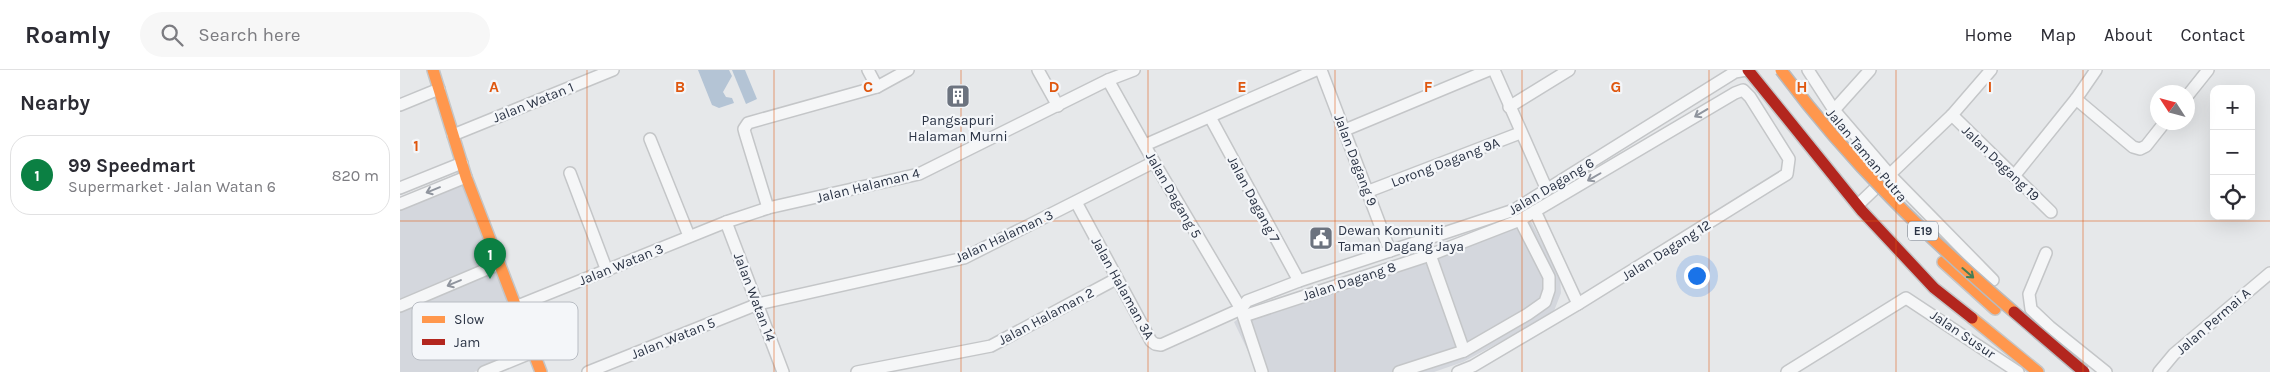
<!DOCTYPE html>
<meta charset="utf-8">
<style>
:root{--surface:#fff;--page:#f7f7f7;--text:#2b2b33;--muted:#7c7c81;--line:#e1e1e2;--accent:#0b8043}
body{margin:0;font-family:Karla,sans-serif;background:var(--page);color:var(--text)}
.controls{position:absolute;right:15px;top:15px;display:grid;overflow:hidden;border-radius:10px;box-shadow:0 5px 20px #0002}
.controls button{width:45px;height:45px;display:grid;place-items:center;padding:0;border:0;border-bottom:1px solid var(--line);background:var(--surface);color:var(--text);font:25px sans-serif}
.compass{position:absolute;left:1750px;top:15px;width:45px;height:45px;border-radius:50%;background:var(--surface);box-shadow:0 5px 20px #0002;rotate:306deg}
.you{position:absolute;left:1296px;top:205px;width:18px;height:18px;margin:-12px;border:4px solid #fff;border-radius:50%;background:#1a73e8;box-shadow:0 0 0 8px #1a73e833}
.badge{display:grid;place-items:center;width:32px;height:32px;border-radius:50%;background:var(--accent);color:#fff;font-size:16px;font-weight:700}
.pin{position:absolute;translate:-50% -41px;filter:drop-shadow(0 1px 2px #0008)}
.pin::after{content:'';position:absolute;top:26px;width:18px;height:15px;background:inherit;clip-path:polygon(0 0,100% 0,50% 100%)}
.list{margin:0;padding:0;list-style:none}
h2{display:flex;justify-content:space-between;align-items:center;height:65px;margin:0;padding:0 20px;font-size:21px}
h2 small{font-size:16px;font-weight:400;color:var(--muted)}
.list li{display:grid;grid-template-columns:32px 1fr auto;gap:15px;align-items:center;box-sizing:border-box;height:80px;margin:0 10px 10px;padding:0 10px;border:1px solid var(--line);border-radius:20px}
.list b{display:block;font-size:19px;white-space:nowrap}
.list p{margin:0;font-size:16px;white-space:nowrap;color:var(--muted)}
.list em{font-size:16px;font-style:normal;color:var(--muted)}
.icon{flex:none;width:28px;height:28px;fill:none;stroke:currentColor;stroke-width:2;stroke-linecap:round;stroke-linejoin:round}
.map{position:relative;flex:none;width:1870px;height:302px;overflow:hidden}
header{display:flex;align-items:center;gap:30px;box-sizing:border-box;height:70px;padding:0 25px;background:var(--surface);border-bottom:1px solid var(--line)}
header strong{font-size:24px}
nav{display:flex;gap:28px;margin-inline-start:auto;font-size:18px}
.search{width:350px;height:45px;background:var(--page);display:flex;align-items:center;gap:12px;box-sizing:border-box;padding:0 18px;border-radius:28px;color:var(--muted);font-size:19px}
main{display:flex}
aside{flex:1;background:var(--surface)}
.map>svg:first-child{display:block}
.built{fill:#d4d7dd}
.water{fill:#b4c4d5}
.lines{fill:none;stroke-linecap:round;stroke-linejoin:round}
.street-casing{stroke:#c4c6c8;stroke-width:14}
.slow-casing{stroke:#c4c6c8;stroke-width:14}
.jam-casing{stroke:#c4c6c8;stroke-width:14}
.street{stroke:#f5f6f7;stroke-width:11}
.slow{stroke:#ff974d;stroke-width:11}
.jam{stroke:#b3261e;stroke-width:11}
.slow-bridge-casing{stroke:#b8bbbf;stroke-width:14;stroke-linecap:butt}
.jam-bridge-casing{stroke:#b8bbbf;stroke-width:14;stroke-linecap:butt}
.slow-bridge{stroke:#ff974d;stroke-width:11}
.jam-bridge{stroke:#b3261e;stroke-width:11}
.oneway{stroke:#90959e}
.oneway2{stroke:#447d55}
.grid{fill:none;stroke:#df570f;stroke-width:1;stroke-opacity:0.55}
.labels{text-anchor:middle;stroke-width:4.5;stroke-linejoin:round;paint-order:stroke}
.shield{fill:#f4f6f9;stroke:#676e7b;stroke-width:1}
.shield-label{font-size:12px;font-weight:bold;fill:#2b3445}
.street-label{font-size:14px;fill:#2b3445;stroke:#f4f6f9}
.poi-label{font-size:14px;fill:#2b3445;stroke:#f4f6f9}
.key{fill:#f4f6f9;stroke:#b8bcc3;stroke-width:1}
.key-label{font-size:14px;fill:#2b3445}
.grid-label{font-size:16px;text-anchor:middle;font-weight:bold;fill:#df570f;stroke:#f4f6f9;stroke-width:4.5;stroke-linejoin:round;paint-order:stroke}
</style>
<header>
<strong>Roamly</strong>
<div class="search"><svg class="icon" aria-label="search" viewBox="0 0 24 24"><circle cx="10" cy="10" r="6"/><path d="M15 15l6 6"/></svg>Search here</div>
<nav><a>Home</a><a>Map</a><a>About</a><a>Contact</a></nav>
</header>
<main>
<aside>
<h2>Nearby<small></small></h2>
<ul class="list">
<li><span class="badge">1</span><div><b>99 Speedmart</b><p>Supermarket · Jalan Watan 6</p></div><em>820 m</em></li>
</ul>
</aside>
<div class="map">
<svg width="1870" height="302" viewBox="0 0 1870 302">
<rect width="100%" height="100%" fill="#e6e8ea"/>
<g class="built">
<path d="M62 113 126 281 74 302H0V138Z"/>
<path d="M1126 142 1160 207 1161 223 1154 241 1134 254 1063 292 1034 302H858L834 252 852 238 1042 174Z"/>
</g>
<g class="water">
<path d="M298 0H329L332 6 323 22 326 27 332 28 334 33 319 38 312 35Z"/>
<path d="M332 0H345L357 29 346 34Z"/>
</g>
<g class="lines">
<g class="street-casing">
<g id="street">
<path d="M468 0 477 17"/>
<path d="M638 0 658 36"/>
<path d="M921 0 990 181"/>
<path d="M1094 0 1147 120"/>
<path d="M1408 0 1434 40 1490 105 1593 210"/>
<path d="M708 10 754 92 841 239 862 302"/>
<path d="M1788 25 1808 0"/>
<path d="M1676 29 1733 77 1740 79 1746 76 1765 52"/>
<path d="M0 35 39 19"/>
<path d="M1109 37 1169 0"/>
<path d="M1434 40 1470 0"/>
<path d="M1552 45 1651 142"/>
<path d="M810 47 899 211"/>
<path d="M945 60 1089 0"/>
<path d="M53 65 213 0"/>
<path d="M250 69 289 166"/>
<path d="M745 75 916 0"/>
<path d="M170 103 207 201"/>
<path d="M1614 106 1676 29 1696 0"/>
<path d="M0 118 62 93"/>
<path d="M969 121 1120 63"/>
<path d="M1462 131 1552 45 1591 0"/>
<path d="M676 132 751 271 755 274 761 275 841 239 847 231 899 211 1114 140 1335 2 1346 0"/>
<path d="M0 134 66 107"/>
<path d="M368 138 345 63 344 59 348 53 477 17 508 0"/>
<path d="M1135 141 1178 234"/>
<path d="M326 152 383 302"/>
<path d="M1028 179 1064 281"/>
<path d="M1646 183 1629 224 1631 239 1650 257 1706 302"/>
<path d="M0 236 99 194"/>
<path d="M115 237 326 152 368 138 519 104 708 10 734 0"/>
<path d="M844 246 1030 185 1120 150 1335 23 1343 20 1350 27 1389 89 1387 104 1178 234 1073 296 1058 302"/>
<path d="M84 302 133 282"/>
<path d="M188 302 358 234 564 188 754 92"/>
<path d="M457 302 591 276 716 209"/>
<path d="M999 302 1064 281 1128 244 1145 232 1149 220V207L1120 150"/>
<path d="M1387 302 1506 228 1618 302"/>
<path d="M1759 302 1774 284 1870 203"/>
</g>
</g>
<g class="slow-casing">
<g id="slow">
<path d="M33 0 66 107 141 302"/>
<path d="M1543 192 1595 239"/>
<path d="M1572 248 1638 302"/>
</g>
</g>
<g class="jam-casing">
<path id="jam" d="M1348 0 1462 141 1534 218 1572 248"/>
</g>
<use href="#street" class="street"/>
<use href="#slow" class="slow"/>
<use href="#jam" class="jam"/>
<g class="slow-bridge-casing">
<path id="slow-bridge" d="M1381 0C1449 92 1528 168 1614 242"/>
</g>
<g class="jam-bridge-casing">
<path id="jam-bridge" d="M1614 242 1684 302"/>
</g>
<use href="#slow-bridge" class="slow-bridge"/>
<use href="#jam-bridge" class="jam-bridge"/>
</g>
<defs><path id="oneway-shaft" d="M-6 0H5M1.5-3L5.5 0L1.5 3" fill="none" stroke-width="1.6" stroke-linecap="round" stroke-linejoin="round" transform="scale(1.25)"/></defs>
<g class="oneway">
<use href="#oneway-shaft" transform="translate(1301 43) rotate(149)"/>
<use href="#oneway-shaft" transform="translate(1194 107) rotate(150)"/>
<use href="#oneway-shaft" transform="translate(33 120) rotate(158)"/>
<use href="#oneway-shaft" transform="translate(54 213) rotate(157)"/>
</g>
<use class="oneway2" href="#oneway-shaft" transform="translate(1568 203) rotate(41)"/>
<path class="grid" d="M187 0V302M374 0V302M561 0V302M748 0V302M935 0V302M1122 0V302M1309 0V302M1496 0V302M1683 0V302M0 151H1870"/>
<defs>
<g id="building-square" transform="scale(1.25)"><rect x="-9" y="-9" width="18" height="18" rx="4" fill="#6c737f" stroke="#f4f6f9"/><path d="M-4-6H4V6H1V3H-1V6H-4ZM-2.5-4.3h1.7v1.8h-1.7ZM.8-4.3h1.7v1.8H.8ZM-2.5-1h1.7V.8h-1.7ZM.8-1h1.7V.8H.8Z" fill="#fff"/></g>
<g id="civic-square" transform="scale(1.25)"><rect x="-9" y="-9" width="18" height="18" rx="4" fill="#6c737f" stroke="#f4f6f9"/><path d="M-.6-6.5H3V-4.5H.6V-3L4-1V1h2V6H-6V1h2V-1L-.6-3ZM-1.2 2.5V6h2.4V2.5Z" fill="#fff"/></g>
</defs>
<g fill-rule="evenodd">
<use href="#building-square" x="558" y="26"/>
<use href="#civic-square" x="921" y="168"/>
</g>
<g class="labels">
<rect class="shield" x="1508" y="151.5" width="30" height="19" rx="4"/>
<g class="shield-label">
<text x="1523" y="165">E19</text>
</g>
<g class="street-label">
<text transform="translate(133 32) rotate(-22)" y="5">Jalan Watan 1</text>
<text transform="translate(1467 85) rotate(50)" y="5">Jalan Taman Putra</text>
<text transform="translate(956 90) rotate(69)" y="5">Jalan Dagang 9</text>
<text transform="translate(1045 92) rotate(-21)" y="5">Lorong Dagang 9A</text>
<text transform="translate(1601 93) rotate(44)" y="5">Jalan Dagang 19</text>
<text transform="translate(468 115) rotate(-14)" y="5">Jalan Halaman 4</text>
<text transform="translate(1151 116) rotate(-31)" y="5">Jalan Dagang 6</text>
<text transform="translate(774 125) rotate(60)" y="5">Jalan Dagang 5</text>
<text transform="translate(854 129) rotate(62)" y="5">Jalan Dagang 7</text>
<text transform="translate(604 166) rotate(-25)" y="5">Jalan Halaman 3</text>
<text transform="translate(1266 180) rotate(-32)" y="5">Jalan Dagang 12</text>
<text transform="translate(221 194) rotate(-22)" y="5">Jalan Watan 3</text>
<text transform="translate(949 211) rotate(-18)" y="5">Jalan Dagang 8</text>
<text transform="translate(723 218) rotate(61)" y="5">Jalan Halaman 3A</text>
<text transform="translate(355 227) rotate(69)" y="5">Jalan Watan 14</text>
<text transform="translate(646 246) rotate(-28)" y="5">Jalan Halaman 2</text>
<text transform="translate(1813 251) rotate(-41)" y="5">Jalan Permai A</text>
<text transform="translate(1563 264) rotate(34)" y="5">Jalan Susur</text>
<text transform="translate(273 268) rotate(-22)" y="5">Jalan Watan 5</text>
</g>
<g class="poi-label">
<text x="558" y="55">Pangsapuri<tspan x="558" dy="16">Halaman Murni</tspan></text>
<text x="938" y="165" text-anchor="start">Dewan Komuniti<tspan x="938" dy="16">Taman Dagang Jaya</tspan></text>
</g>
</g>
<rect x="12" y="232" width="166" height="58" rx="8" class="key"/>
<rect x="22" y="246" width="23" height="7" fill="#ff974d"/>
<rect x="22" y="269" width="23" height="6" fill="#b3261e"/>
<g class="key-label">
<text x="54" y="254">Slow</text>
<text x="54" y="277">Jam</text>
</g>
<g class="grid-label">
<text x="94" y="22">A</text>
<text x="280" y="22">B</text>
<text x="468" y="22">C</text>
<text x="654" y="22">D</text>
<text x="842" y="22">E</text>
<text x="1028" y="22">F</text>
<text x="1216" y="22">G</text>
<text x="1402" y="22">H</text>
<text x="1590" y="22">I</text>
<text x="16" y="81">1</text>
</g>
</svg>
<div class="controls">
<button>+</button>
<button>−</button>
<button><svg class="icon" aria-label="locate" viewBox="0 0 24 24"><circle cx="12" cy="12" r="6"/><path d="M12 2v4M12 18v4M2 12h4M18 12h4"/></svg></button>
</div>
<svg class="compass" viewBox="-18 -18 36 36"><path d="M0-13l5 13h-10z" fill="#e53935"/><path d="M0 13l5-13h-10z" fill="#7c7c81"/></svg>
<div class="you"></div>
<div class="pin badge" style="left:90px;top:209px">1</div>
</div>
</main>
